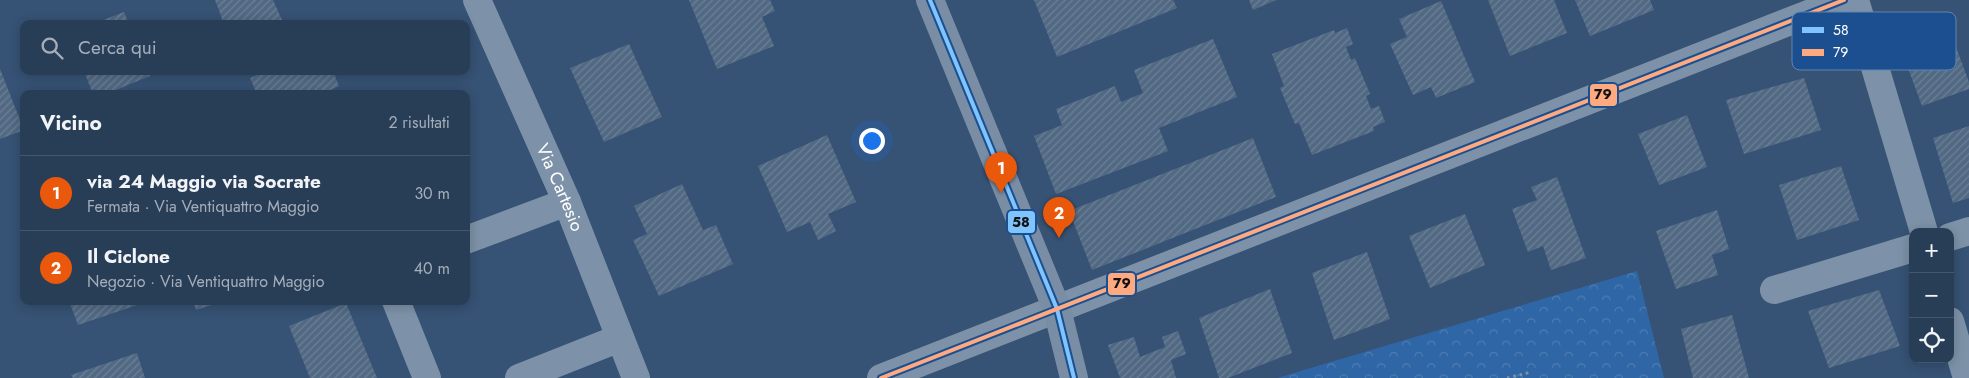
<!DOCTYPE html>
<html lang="it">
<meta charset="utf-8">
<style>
:root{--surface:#283e57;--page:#344961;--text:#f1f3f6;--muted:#a5aeba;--line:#44576d;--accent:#ea580c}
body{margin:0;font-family:Jost,sans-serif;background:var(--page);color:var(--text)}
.controls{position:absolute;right:15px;bottom:15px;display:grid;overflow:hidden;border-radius:10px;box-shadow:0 2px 12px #0003}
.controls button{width:45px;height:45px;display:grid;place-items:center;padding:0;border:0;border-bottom:1px solid var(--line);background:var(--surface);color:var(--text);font:25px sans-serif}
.you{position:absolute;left:871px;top:140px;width:18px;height:18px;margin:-12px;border:4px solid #fff;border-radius:50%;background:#1a73e8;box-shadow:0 0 0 8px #1a73e833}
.badge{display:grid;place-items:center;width:32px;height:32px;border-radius:50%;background:var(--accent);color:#fff;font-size:16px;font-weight:700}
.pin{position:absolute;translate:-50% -41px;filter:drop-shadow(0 1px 2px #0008)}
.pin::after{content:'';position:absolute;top:26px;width:18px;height:15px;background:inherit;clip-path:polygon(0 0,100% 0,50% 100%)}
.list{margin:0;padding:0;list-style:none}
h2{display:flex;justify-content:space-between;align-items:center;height:65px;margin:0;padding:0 20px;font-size:21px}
h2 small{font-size:16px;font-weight:400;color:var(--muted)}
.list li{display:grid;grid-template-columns:32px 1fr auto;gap:15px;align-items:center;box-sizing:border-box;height:75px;padding:0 20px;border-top:1px solid var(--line)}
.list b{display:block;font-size:19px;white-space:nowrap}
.list p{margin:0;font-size:16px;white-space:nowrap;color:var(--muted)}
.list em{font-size:16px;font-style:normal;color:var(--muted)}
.icon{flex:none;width:28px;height:28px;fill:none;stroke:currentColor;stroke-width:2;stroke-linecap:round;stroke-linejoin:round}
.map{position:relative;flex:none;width:1969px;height:378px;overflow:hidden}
.search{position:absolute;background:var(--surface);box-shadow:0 2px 12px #0003;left:20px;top:20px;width:450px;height:55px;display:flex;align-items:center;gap:12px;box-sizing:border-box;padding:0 18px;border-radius:10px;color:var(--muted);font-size:19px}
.panel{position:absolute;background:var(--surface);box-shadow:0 2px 12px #0003;left:20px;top:90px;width:450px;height:215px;border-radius:10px}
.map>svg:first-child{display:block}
.park{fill:url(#park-crowns)}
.building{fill:url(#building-hatch)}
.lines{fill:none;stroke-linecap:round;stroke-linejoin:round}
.path{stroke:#7d92a8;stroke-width:3;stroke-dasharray:2.5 4;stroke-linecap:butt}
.street{stroke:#7d92a8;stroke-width:28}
.secondary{stroke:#798da4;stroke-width:28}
.bus-1-casing{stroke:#1b4f8f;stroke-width:8}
.bus-2-casing{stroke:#1b4f8f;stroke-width:8}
.bus-1{stroke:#80c4ff;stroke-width:4}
.bus-2{stroke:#ffa980;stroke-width:4}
.labels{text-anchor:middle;stroke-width:4.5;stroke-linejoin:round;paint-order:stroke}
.street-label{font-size:18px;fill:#fff;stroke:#1b4f8f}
.key{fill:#1b4f8f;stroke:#5f84b1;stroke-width:1}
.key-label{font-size:14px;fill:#fff}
.line-badge{stroke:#1b4f8f;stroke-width:2}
.pale-badge-label{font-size:14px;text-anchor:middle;font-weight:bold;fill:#111}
</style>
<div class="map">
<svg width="1969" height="378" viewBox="0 0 1969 378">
<defs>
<pattern id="park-crowns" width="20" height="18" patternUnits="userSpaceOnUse" patternTransform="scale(1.25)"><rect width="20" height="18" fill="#2f66a5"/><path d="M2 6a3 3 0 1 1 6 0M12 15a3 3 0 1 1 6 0" fill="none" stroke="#4e7db2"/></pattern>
<pattern id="building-hatch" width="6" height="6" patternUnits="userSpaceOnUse" patternTransform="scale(1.25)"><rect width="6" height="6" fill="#526984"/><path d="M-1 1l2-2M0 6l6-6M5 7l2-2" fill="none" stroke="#6c8096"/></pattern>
</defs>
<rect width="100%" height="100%" fill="#365274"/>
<path class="park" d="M1637 271 1664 378H1277Z"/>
<g class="building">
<path d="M215 0H273L282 20 272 24H224Z"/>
<path d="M689 0H770L775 11 762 17 774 46 717 69Z"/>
<path d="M1034 0H1173L1177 8 1057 57Z"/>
<path d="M1249 0H1276L1253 10Z"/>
<path d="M1488 0H1554L1567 33 1510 56Z"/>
<path d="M1575 0H1650L1654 10 1590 36Z"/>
<path d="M1441 1 1475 82 1436 98 1431 87 1413 95 1390 44 1407 37 1399 19Z"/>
<path d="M124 12 129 24H93Z"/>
<path d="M1944 15 1969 82V89L1922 106 1895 33Z"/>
<path d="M1347 28 1353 44 1346 47 1351 60 1355 58 1370 94 1366 96 1371 109 1379 106 1385 122 1373 127 1374 131 1312 155 1299 123 1295 124 1280 88 1284 86 1272 54 1334 30 1335 33Z"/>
<path d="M1213 39 1237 97 1159 128 1168 151 1056 194 1034 136 1062 125 1056 109 1115 86 1121 102 1143 93 1134 70Z"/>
<path d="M629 44 662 117 604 142 570 68Z"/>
<path d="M0 69 24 130 0 139Z"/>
<path d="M84 71H148L150 76 106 94H93Z"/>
<path d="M266 71H333L339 86 321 94H257L250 78Z"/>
<path d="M1804 78 1821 130 1744 154 1726 100Z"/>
<path d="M1687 115 1707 167 1659 185 1638 134Z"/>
<path d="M1969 126V198L1953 203 1933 138Z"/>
<path d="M827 135 856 202 828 214 836 231 818 240 810 222 787 232 758 166Z"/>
<path d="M1253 138 1276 197 1092 270 1069 211Z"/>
<path d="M1841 166 1859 220 1797 240 1779 185Z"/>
<path d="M1557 177 1586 258 1551 270 1543 246 1528 252 1512 209 1537 200 1531 187Z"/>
<path d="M682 184 703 230 716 225 733 264 659 296 633 240 647 234 634 206Z"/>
<path d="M1717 210 1729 249 1712 255 1718 275 1676 289 1656 231Z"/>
<path d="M1465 214 1485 265 1430 288 1409 236Z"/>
<path d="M1367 252 1390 319 1334 340 1312 273Z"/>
<path d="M1270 289 1292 353 1228 378H1219L1199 318Z"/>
<path d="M1879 290 1900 346 1829 368 1808 311Z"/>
<path d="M69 301H146V302L78 325Z"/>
<path d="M193 301H217L218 303 196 310Z"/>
<path d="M346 303 377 378H310L289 326Z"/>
<path d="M1732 315 1749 378H1693L1681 329Z"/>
<path d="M1178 331 1186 354 1171 360 1176 378H1120L1108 345 1134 337 1140 357 1165 347 1162 337Z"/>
<path d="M137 353 145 378H73L71 375Z"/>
</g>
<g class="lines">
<path class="path" d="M1507 378 1527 373 1528 378"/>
<g class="street">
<path id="s1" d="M477 0 567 202 636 378"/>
<path d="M1855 0 1924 232"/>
<path d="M1950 237 1969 231"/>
<path d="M466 240 567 202"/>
<path d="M1774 290 1913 248"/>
<path d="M396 301 427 378"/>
<path d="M1950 321 1967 378"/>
<path d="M519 378 620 338"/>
<path d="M881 378 1844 0"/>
</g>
<path class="secondary" d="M930 0 1057 309 1074 378"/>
<g class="bus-1-casing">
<path id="bus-1" d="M930 0 1057 309 1074 378"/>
</g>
<g class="bus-2-casing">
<path id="bus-2" d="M881 378 1844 0"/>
</g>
<use href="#bus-1" class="bus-1"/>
<use href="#bus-2" class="bus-2"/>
</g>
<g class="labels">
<g class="street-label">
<text dy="6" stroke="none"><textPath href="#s1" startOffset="205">Via Cartesio</textPath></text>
</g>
</g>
<rect x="1792" y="12" width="164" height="58" rx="8" class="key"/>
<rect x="1802" y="27" width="22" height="6" fill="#80c4ff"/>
<rect x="1802" y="49" width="22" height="7" fill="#ffa980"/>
<g class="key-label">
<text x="1833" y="35">58</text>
<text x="1833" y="57">79</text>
</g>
<g class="line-badge">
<rect x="1589" y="83" width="29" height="24" rx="5" fill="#ffa980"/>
<rect x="1007" y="210" width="29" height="24" rx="5" fill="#80c4ff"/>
<rect x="1107" y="272" width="29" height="24" rx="5" fill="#ffa980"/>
</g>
<g class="pale-badge-label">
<text x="1603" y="99">79</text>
<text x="1021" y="227">58</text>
<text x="1122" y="288">79</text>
</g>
</svg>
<div class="controls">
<button>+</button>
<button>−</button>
<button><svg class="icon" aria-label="locate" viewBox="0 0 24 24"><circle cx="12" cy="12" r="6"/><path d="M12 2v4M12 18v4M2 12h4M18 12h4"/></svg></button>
</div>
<div class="you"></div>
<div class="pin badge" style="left:1001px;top:193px">1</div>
<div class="pin badge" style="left:1059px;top:238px">2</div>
<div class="search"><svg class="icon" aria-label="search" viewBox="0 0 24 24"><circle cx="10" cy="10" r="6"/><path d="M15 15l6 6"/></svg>Cerca qui</div>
<section class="panel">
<h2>Vicino<small>2 risultati</small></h2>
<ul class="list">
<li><span class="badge">1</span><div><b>via 24 Maggio via Socrate</b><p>Fermata · Via Ventiquattro Maggio</p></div><em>30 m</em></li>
<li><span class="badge">2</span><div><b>Il Ciclone</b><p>Negozio · Via Ventiquattro Maggio</p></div><em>40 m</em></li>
</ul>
</section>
</div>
